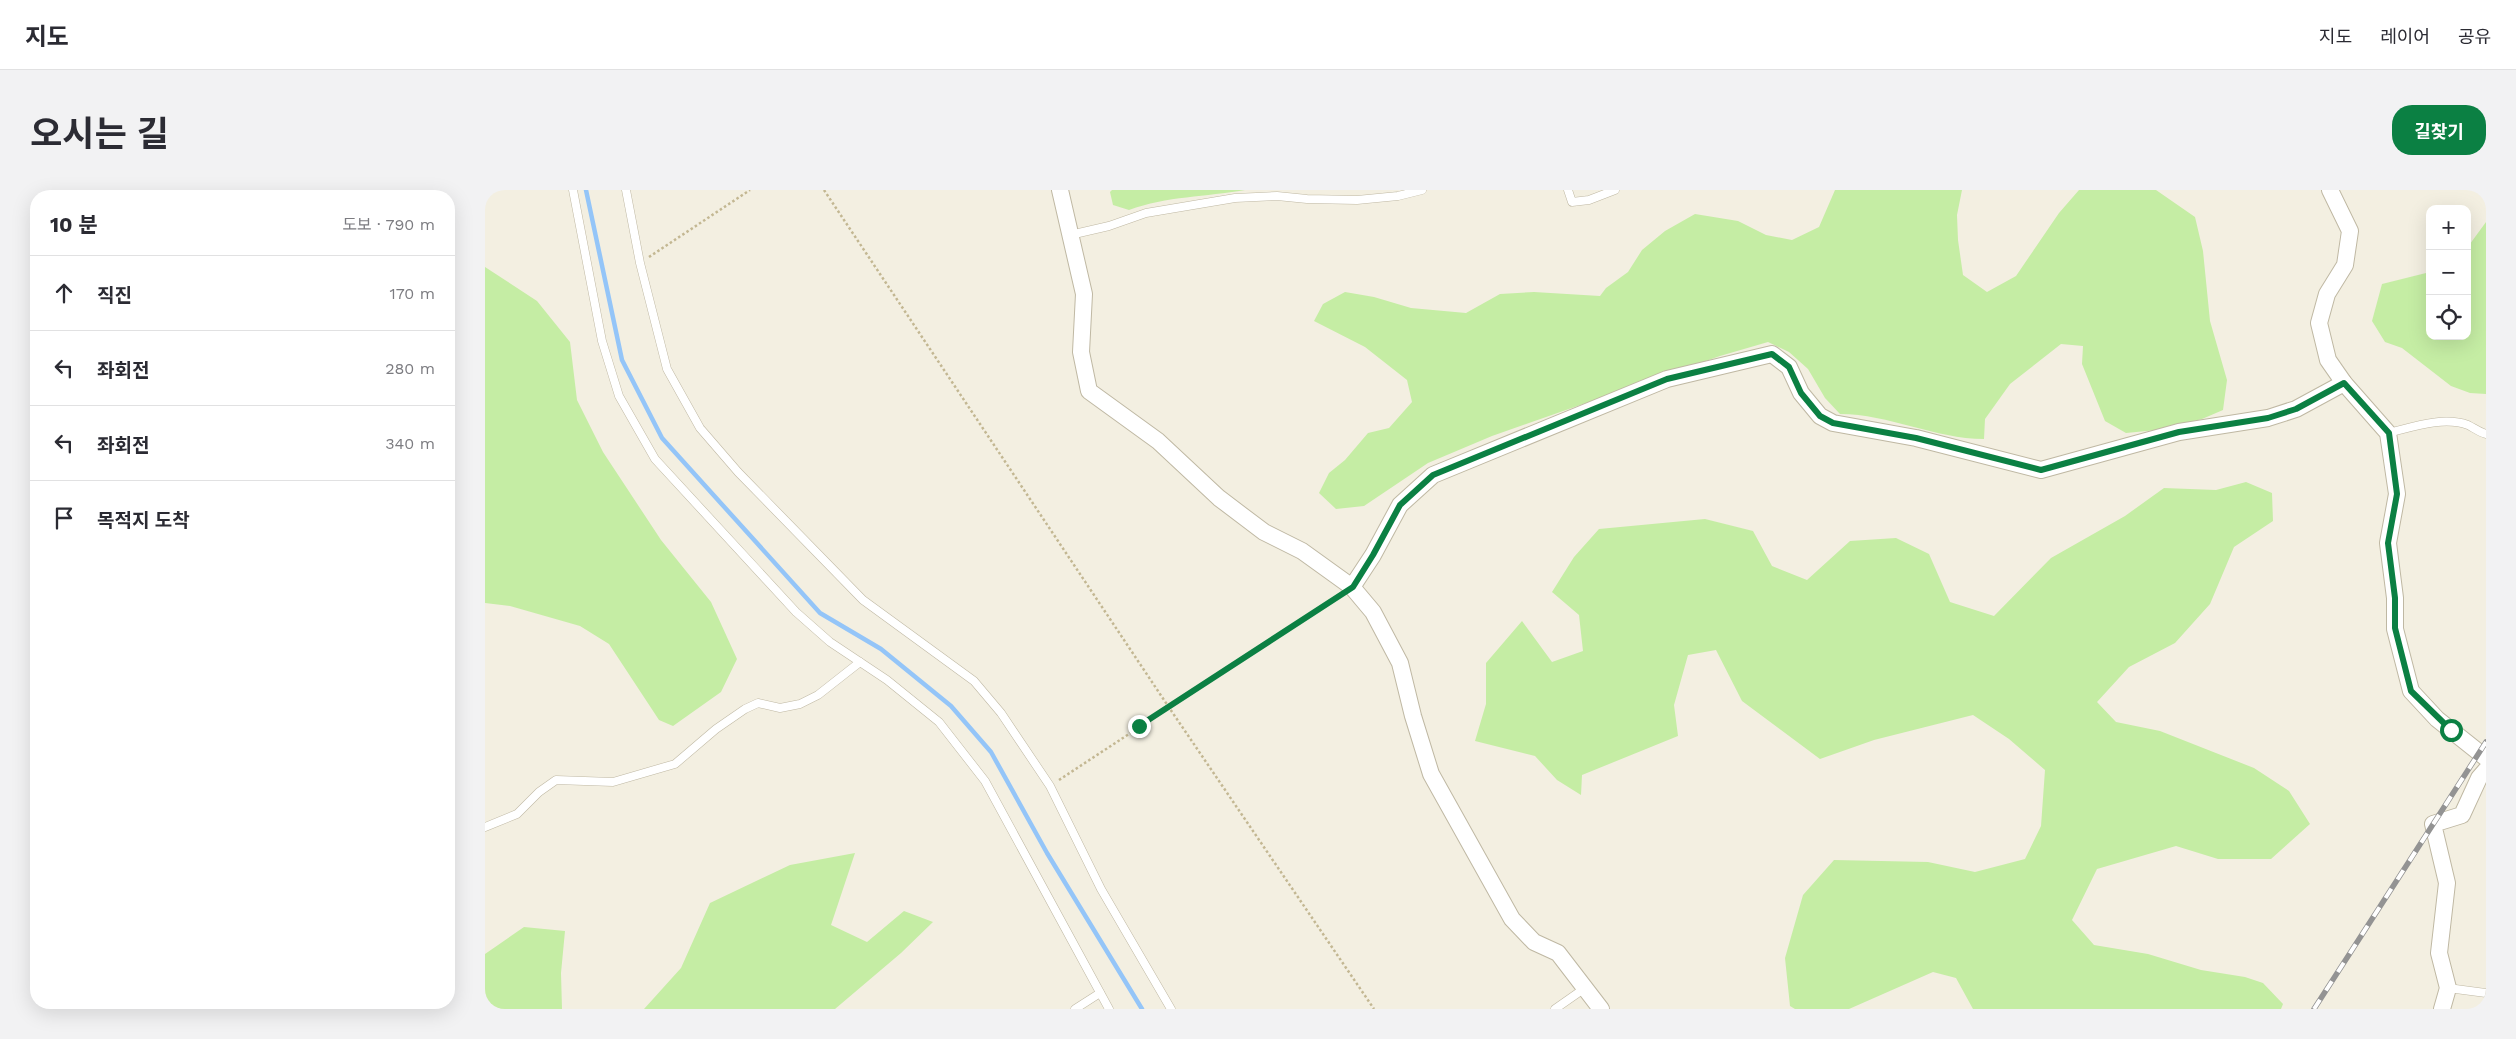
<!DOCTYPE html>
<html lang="ko">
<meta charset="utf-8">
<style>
:root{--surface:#fff;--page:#f2f2f3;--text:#2b2b33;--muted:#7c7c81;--line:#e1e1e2;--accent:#0b8043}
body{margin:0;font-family:"Work Sans","Noto Sans KR",sans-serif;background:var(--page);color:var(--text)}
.controls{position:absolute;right:15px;top:15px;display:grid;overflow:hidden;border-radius:10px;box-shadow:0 5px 20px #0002}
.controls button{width:45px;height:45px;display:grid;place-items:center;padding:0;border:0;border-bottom:1px solid var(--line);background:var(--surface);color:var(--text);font:25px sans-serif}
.stop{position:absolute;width:15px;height:15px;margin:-11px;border:4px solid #0b8043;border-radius:50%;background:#fff}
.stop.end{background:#0b8043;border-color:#fff;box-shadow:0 1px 5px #0008}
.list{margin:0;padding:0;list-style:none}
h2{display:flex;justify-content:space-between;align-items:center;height:65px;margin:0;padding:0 20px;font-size:21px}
h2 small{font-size:16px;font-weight:400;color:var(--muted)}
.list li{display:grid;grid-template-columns:32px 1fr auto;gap:15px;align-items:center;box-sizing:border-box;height:75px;padding:0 20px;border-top:1px solid var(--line)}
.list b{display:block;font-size:19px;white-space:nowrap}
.list em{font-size:16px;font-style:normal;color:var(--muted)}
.icon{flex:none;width:28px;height:28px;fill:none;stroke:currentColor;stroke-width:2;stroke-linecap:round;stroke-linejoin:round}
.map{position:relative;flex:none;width:2001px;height:819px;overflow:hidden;border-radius:20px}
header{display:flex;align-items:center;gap:30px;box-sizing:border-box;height:70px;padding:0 25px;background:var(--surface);border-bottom:1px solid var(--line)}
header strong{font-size:24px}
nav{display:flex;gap:28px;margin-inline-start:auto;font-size:18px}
.intro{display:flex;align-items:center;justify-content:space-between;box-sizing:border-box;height:120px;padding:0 30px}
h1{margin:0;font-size:35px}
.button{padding:12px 22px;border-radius:20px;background:var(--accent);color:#fff;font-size:18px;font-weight:700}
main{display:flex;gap:30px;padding:0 30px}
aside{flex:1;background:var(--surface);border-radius:20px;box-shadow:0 5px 20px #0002}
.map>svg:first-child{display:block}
.green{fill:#c5eda4}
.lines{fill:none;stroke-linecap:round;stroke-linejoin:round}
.stream{stroke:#94c5f8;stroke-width:4.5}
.service-casing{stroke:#bfb8a3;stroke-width:9}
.minor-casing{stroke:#bfb8a3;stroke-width:18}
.path{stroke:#c3b792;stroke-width:2.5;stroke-dasharray:2.5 2.5;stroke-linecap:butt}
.service{stroke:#fff;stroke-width:8}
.minor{stroke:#fff;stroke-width:16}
.rail-casing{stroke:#939393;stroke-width:5.5}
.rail{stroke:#fff;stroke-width:4;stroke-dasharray:11;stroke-linecap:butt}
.route{stroke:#0b8043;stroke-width:6}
</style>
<header>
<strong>지도</strong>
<nav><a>지도</a><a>레이어</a><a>공유</a></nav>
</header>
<div class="intro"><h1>오시는 길</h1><a class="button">길찾기</a></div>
<main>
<aside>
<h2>10 분<small>도보 · 790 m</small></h2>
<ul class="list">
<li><svg class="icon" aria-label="ahead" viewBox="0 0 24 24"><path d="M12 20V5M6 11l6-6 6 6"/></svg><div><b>직진</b></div><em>170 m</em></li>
<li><svg class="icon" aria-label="left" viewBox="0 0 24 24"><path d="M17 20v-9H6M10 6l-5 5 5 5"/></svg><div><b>좌회전</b></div><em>280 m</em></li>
<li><svg class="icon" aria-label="left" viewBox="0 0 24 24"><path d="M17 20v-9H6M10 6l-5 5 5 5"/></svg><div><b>좌회전</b></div><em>340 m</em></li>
<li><svg class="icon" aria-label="arrive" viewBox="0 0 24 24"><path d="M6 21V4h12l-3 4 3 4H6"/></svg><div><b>목적지 도착</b></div></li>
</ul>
</aside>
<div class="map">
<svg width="2001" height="819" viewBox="0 0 2001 819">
<rect width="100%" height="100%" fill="#f3efe1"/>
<g class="green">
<path d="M627 0H760C721 7 682 6 644 20L628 15 625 2Z"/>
<path d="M1350 0H1477L1472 25 1473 50 1478 85 1502 102 1531 86 1574 23 1594 0H1671L1710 27 1718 61 1725 131 1742 190 1738 220 1717 229 1672 240 1641 243 1620 231 1597 174 1598 156 1576 154 1525 194 1500 229 1499 249C1450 249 1404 224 1355 224L1340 208 1323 179 1304 162 1283 152 1235 166 1007 246 943 273 879 316 851 319 834 303 844 283 860 270 883 243 904 238 927 212 922 190 880 157 829 131 838 114 860 102 889 107 926 118 981 123 1015 104 1049 102 1115 106 1121 98 1143 82 1157 60 1180 41 1210 24 1253 31 1281 45 1307 50 1334 37Z"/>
<path d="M2001 32V204L1985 203 1966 196 1917 158 1900 152 1887 131 1897 94 1945 82V146H1982V58Z"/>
<path d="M0 77 52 111 85 152 92 210 118 262 176 350 226 412 252 469 236 502 188 536 174 530 124 454 95 436 25 416 0 413Z"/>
<path d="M1761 292 1787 303 1788 331 1749 357 1725 414 1690 453 1644 477 1612 512 1631 532 1675 541 1769 578 1804 601 1825 634 1786 669H1733L1691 656 1612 679 1587 730 1609 755 1663 764 1716 780 1760 787 1778 793 1798 814 1796 819H1488L1471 788 1448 782 1364 819H1310L1305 816 1300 768 1318 705 1349 670 1443 672 1490 682 1540 669 1556 636 1560 580 1524 549 1488 525 1389 550 1335 569 1257 511 1231 460 1203 465 1189 515 1193 546 1097 585 1096 605 1072 590 1050 566 990 551 1001 514V473L1037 431 1067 472 1098 461 1094 425 1067 402 1089 367 1114 339 1220 329 1268 341 1287 376 1322 390 1365 351 1411 348 1444 364 1465 412 1509 426 1566 368 1640 326 1679 298 1731 300Z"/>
<path d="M370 663 346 735 382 752 419 721 448 732 416 763 350 819H159L196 778 225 713 305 675Z"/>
<path d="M39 737 80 741 76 783 77 819H0V764Z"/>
</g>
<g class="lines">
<path class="stream" d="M101 0 137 170 177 248 335 423 396 459 466 516 506 562 562 663 657 819"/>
<g class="service-casing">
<g id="service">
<path d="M88 0 117 151 134 206 170 269 311 422 345 452 402 490 454 532 500 591 624 819"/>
<path d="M141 0 155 73 182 179 215 238 253 282 378 410 489 491 516 523 565 596 616 699 686 819"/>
<path d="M1083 0 1087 12 1104 10 1130 0"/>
<path d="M585 45 624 36 661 23 750 8 792 6 822 9 872 10 913 6 937 0"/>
<path d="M1903 243C1928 237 1958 226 1983 235 1989 238 1994 242 2001 244"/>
<path d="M0 637 32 624 54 602 71 590 128 592 190 574 231 539 260 519 273 513 295 518 315 514 333 505 375 472"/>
<path d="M1963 798 2001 803"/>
<path d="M590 819 615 803"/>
<path d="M1070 819 1100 798"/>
</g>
</g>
<g class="minor-casing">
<g id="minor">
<path d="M575 0 599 104 596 162 604 201 673 251 734 308 779 342 817 361 867 397 888 422 915 473 928 526 946 584 1027 729 1049 752 1073 763 1116 819"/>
<path d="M1845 0 1865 41 1860 75 1842 104 1834 133 1843 170 1859 193 1903 243 1912 304 1903 353 1910 408V439L1926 501 1952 529 2001 568"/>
<path d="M867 397 888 365 915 315 948 285 1182 189 1287 164 1304 177 1316 203 1335 226 1348 233 1431 248 1556 280 1694 242 1783 228 1811 219 1859 193"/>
<path d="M1957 819 1963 798 1954 763 1962 693 1948 634 1977 625 1994 588 2001 580"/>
</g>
</g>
<g class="path">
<path d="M339 0 683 516 889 819"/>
<path d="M164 67 265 0"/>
<path d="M574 590 854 406"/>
</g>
<use href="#service" class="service"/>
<use href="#minor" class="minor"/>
<g class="rail-casing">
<path id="rail" d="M1829 819 2001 552"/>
</g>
<use href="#rail" class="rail"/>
</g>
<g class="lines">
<path class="route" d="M654 536 868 397 888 365 915 315 948 285 1182 189 1287 164 1304 177 1316 203 1335 226 1348 233 1431 248 1556 280 1694 242 1783 228 1811 219 1859 193 1904 243 1912 304 1903 353 1910 408V438L1926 501 1966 540"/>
</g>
</svg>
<div class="controls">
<button>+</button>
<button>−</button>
<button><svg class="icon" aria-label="locate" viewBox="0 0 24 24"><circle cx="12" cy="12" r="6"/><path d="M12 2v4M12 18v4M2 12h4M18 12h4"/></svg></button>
</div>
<div class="stop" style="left:1966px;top:540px"></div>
<div class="stop end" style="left:654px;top:536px"></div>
</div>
</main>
